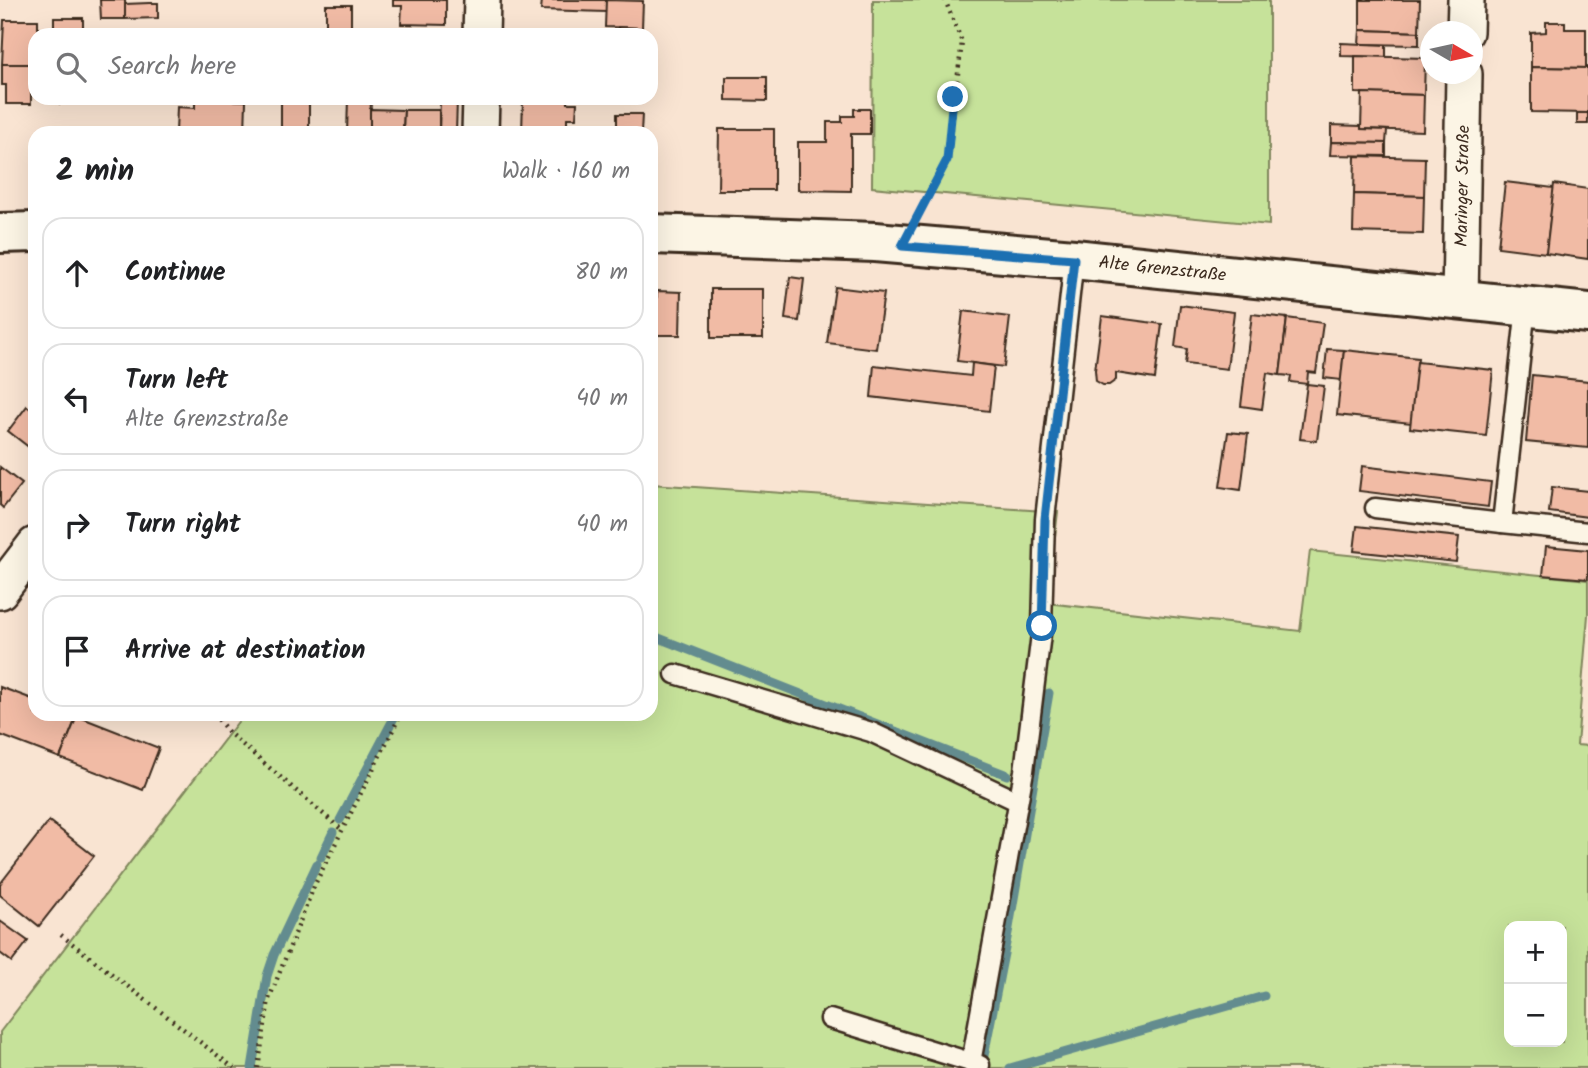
<!DOCTYPE html>
<meta charset="utf-8">
<style>
:root{--surface:#fff;--page:#f2f2f2;--text:#202124;--muted:#757577;--line:#e0e0e0}
body{margin:0;font-family:Kalam,sans-serif;background:var(--page);color:var(--text)}
.controls{position:absolute;right:21px;bottom:21px;display:grid;overflow:hidden;border-radius:14px;box-shadow:0 7px 28px #0002}
.controls button{width:63px;height:63px;display:grid;place-items:center;padding:0;border:0;border-bottom:2px solid var(--line);background:var(--surface);color:var(--text);font:35px sans-serif}
.compass{position:absolute;left:1420px;top:21px;width:63px;height:63px;border-radius:50%;background:var(--surface);box-shadow:0 7px 28px #0002;rotate:99deg}
.stop{position:absolute;width:21px;height:21px;margin:-16px;border:5px solid #1f6fb2;border-radius:50%;background:#fff}
.stop.end{background:#1f6fb2;border-color:#fff;box-shadow:0 2px 7px #0008}
.list{margin:0;padding:0;list-style:none}
h2{display:flex;justify-content:space-between;align-items:center;height:91px;margin:0;padding:0 28px;font-size:30px}
h2 small{font-size:23px;font-weight:400;color:var(--muted)}
.list li{display:grid;grid-template-columns:46px 1fr auto;gap:21px;align-items:center;box-sizing:border-box;height:112px;margin:0 14px 14px;padding:0 14px;border:2px solid var(--line);border-radius:21px}
.list b{display:block;font-size:26px;white-space:nowrap}
.list p{margin:0;font-size:23px;white-space:nowrap;color:var(--muted)}
.list em{font-size:23px;font-style:normal;color:var(--muted)}
.icon{flex:none;width:38px;height:38px;fill:none;stroke:currentColor;stroke-width:2;stroke-linecap:round;stroke-linejoin:round}
.map{position:relative;flex:none;width:1588px;height:1068px;overflow:hidden}
.search{position:absolute;background:var(--surface);box-shadow:0 7px 28px #0002;left:28px;top:28px;width:630px;height:77px;display:flex;align-items:center;gap:18px;box-sizing:border-box;padding:0 24px;border-radius:21px;color:var(--muted);font-size:26px}
.panel{position:absolute;background:var(--surface);box-shadow:0 7px 28px #0002;left:28px;top:126px;width:630px;height:595px;border-radius:21px}
.map>svg:first-child{display:block}
.green{fill:#c6e29a;stroke:#80865c;stroke-width:2;fill-rule:evenodd}
.lines{fill:none;stroke-linecap:round;stroke-linejoin:round}
.stream{stroke:#638c8f;stroke-width:9}
.building{fill:#f1bba5;stroke:#3b2a1e;stroke-width:2}
.service-casing{stroke:#3b2a1e;stroke-width:23}
.minor-casing{stroke:#3b2a1e;stroke-width:40}
.tertiary-casing{stroke:#3b2a1e;stroke-width:44}
.path{stroke:#3b2a1e;stroke-width:4.5;stroke-dasharray:2 5;stroke-linecap:butt}
.service{stroke:#fcf5e5;stroke-width:18}
.minor{stroke:#fcf5e5;stroke-width:35}
.tertiary{stroke:#fcf5e5;stroke-width:38}
.route{stroke:#1f6fb2;stroke-width:9}
.labels{text-anchor:middle;stroke-width:6;stroke-linejoin:round;paint-order:stroke}
.street-label{font-size:18px;fill:#3b2a1e;stroke:#fcf5e5}
</style>
<div class="map">
<svg width="1588" height="1068" viewBox="0 0 1588 1068">
<rect width="100%" height="100%" fill="#f9e4d2"/>
<filter id="ink" filterUnits="userSpaceOnUse"><feTurbulence type="fractalNoise" baseFrequency=".0143" numOctaves="2"/><feDisplacementMap in="SourceGraphic" scale="14" xChannelSelector="R" yChannelSelector="G"/><feConvolveMatrix kernelMatrix="1 2 1 2 8 2 1 2 1" color-interpolation-filters="sRGB"/></filter>
<g filter="url(#ink)">
<g class="green">
<path d="M873 0H1269V225L872 187Z"/>
<path d="M651 484 1058 512 1047 603 1300 631 1310 551 1588 580V615L1577 745 1588 746V1068H0V1032L244 714H651ZM1509 926H1562V1042H1509Z"/>
</g>
<g class="lines">
<g class="stream">
<path d="M651 635 1007 775"/>
<path d="M340 820 396 714"/>
<path d="M321 857 333 832"/>
<path d="M982 1066 1009 928 1049 693"/>
<path d="M252 1068 267 976 274 955 317 864"/>
<path d="M1010 1068 1264 996"/>
</g>
</g>
<g class="building">
<path d="M100 0H125V19H101Z"/>
<path d="M393 0H446V25L401 24 402 6H393Z"/>
<path d="M542 0H606V12L541 10Z"/>
<path d="M606 0 643 1 642 28 605 27Z"/>
<path d="M1360 0H1420L1419 32 1360 30Z"/>
<path d="M149 3H158V18L125 19V4Z"/>
<rect x="326" y="5" width="25" height="30"/>
<path d="M54 18H83V35H60V31H54Z"/>
<path d="M4 20H38V35H35V64H2Z"/>
<path d="M1546 22H1565V29H1586V68L1531 67V33L1546 32Z"/>
<path d="M618 27 642 28V35H618Z"/>
<path d="M1360 30 1419 32V45L1359 44Z"/>
<path d="M1341 43 1386 45V57L1341 56Z"/>
<path d="M1355 56 1425 58 1424 95 1355 93Z"/>
<path d="M2 64H35V85H31V104H6V85H2Z"/>
<path d="M1531 67 1588 68V113L1531 112Z"/>
<path d="M726 77H767V101L726 100Z"/>
<path d="M1362 93 1424 95 1423 131 1361 129Z"/>
<rect x="60" y="98" width="24" height="6"/>
<path d="M348 98H371L370 133H347Z"/>
<path d="M523 98H568V103H577L576 118H567V133H522Z"/>
<path d="M195 99 246 101 245 133H176L177 107 195 108Z"/>
<path d="M440 99H457L456 133H439Z"/>
<rect x="281" y="101" width="28" height="32"/>
<path d="M370 109 404 110 403 133H370Z"/>
<path d="M854 109H870V134H851V191L798 190V142H827V122H842V116H854Z"/>
<path d="M404 110H439V133H403Z"/>
<rect x="1577" y="113" width="11" height="11"/>
<path d="M617 114H642L641 133H617Z"/>
<path d="M1331 125 1361 126V129L1387 130 1386 143 1331 142Z"/>
<path d="M719 129H774V190H718Z"/>
<path d="M1331 142 1386 143V156L1330 155Z"/>
<path d="M1355 156 1425 158 1424 196 1354 194Z"/>
<path d="M1505 182 1554 188 1546 253 1498 247Z"/>
<path d="M1554 184 1588 189V259L1546 253Z"/>
<path d="M1354 194 1424 196 1423 234 1353 232Z"/>
<path d="M790 277 804 279 799 321 785 319Z"/>
<path d="M835 287 884 293 876 349 827 343Z"/>
<rect x="711" y="289" width="52" height="49"/>
<path d="M651 291H657L656 322H651Z"/>
<path d="M657 291 681 292 680 335H656Z"/>
<path d="M1180 305 1234 312 1227 369 1185 364 1187 349 1175 347Z"/>
<path d="M963 311 1010 317 1004 367 957 361Z"/>
<path d="M1252 314 1287 318 1280 375 1267 373 1262 409 1241 406Z"/>
<path d="M1102 316 1162 324 1155 379 1116 373V380L1109 385H1103L1096 381 1095 370Z"/>
<path d="M1287 318 1323 323 1316 373 1308 372 1307 384 1290 382 1291 376 1280 375Z"/>
<path d="M1327 349 1344 350 1341 380 1324 378Z"/>
<path d="M1344 350 1418 358 1411 423 1337 415Z"/>
<path d="M1417 362 1493 370 1486 436 1410 428Z"/>
<path d="M972 363 994 366 989 411 871 397 874 365 971 376Z"/>
<path d="M1532 375 1588 381V448L1526 442Z"/>
<path d="M1307 384 1324 386 1317 441 1300 439Z"/>
<path d="M27 406 35 413V452L8 431Z"/>
<path d="M1228 432 1248 434 1241 490 1220 487Z"/>
<path d="M1362 466 1491 482 1488 507 1359 491Z"/>
<path d="M0 467 22 484 3 508 0 505Z"/>
<path d="M1552 487 1588 491V517L1549 512Z"/>
<path d="M1357 526 1459 537 1456 562 1354 551Z"/>
<path d="M1546 546 1588 550V579L1543 575Z"/>
<path d="M0 687 35 700V714H71L77 716 60 758 0 735Z"/>
<path d="M77 716 159 748 143 790 60 758Z"/>
<path d="M49 821 94 856 39 926 0 895V884Z"/>
<path d="M0 921 28 941 12 962 0 953Z"/>
</g>
<g class="lines">
<g class="service-casing">
<g id="service">
<path d="M1375 508 1502 523 1526 307"/>
<path d="M1502 523 1588 532"/>
<path d="M675 674 871 732 1017 801"/>
<path d="M830 1019 980 1065"/>
<path d="M971 1063 1024 771 1042 626 1045 519 1074 259"/>
</g>
</g>
<g class="minor-casing">
<g id="minor">
<path d="M1465 32 1466 0"/>
<path d="M481 35 482 0"/>
<path d="M480 133 481 98"/>
<path id="s1" d="M1460 300 1464 74"/>
<path d="M0 591 35 545"/>
</g>
</g>
<g class="tertiary-casing">
<g id="tertiary">
<path d="M0 233 35 232"/>
<path id="s2" d="M651 234 875 242 1074 259 1588 313"/>
</g>
</g>
<g class="path">
<path d="M919 214 947 160 962 42 945 0"/>
<path d="M214 714 229 733 342 830"/>
<path d="M61 935 234 1068"/>
<path d="M258 1068 269 999 315 884 401 714"/>
</g>
<use href="#service" class="service"/>
<use href="#minor" class="minor"/>
<use href="#tertiary" class="tertiary"/>
</g>
</g>
<g class="lines" filter="url(#ink)">
<path class="route" d="M953 97 947 160 902 246 1074 259 1045 519 1042 626"/>
</g>
<g class="labels">
<g class="street-label">
<text dy="6" stroke="none"><textPath href="#s1" startOffset="114">Maringer Straße</textPath></text>
<text dy="6" stroke="none"><textPath href="#s2" startOffset="513">Alte Grenzstraße</textPath></text>
</g>
</g>
</svg>
<div class="controls">
<button>+</button>
<button>−</button>
</div>
<svg class="compass" viewBox="-18 -18 36 36"><path d="M0-13l5 13h-10z" fill="#e53935"/><path d="M0 13l5-13h-10z" fill="#757577"/></svg>
<div class="stop" style="left:1042px;top:626px"></div>
<div class="stop end" style="left:953px;top:97px"></div>
<div class="search"><svg class="icon" aria-label="search" viewBox="0 0 24 24"><circle cx="10" cy="10" r="6"/><path d="M15 15l6 6"/></svg>Search here</div>
<section class="panel">
<h2>2 min<small>Walk · 160 m</small></h2>
<ul class="list">
<li><svg class="icon" aria-label="ahead" viewBox="0 0 24 24"><path d="M12 20V5M6 11l6-6 6 6"/></svg><div><b>Continue</b></div><em>80 m</em></li>
<li><svg class="icon" aria-label="left" viewBox="0 0 24 24"><path d="M17 20v-9H6M10 6l-5 5 5 5"/></svg><div><b>Turn left</b><p>Alte Grenzstraße</p></div><em>40 m</em></li>
<li><svg class="icon" aria-label="right" viewBox="0 0 24 24"><path d="M7 20v-9h11M14 6l5 5-5 5"/></svg><div><b>Turn right</b></div><em>40 m</em></li>
<li><svg class="icon" aria-label="arrive" viewBox="0 0 24 24"><path d="M6 21V4h12l-3 4 3 4H6"/></svg><div><b>Arrive at destination</b></div></li>
</ul>
</section>
</div>
